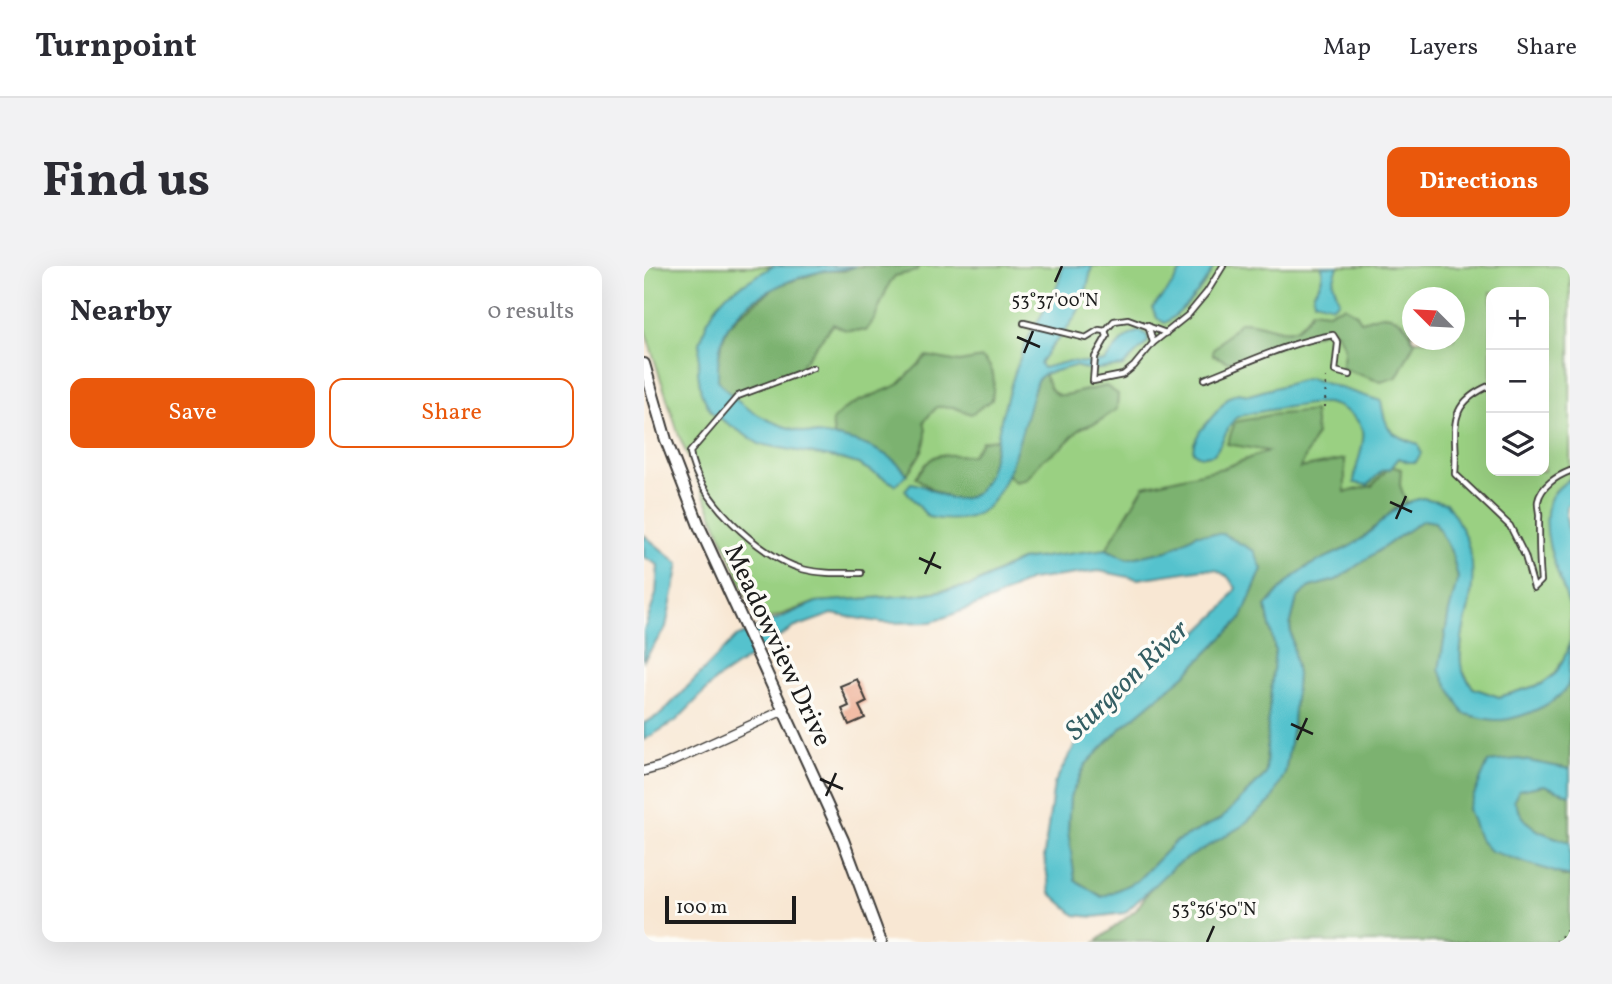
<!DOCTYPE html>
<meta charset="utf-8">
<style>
:root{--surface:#fff;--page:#f2f2f3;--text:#2b2b33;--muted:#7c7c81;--line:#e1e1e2;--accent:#ea580c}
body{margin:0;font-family:Vollkorn,serif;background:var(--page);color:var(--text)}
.controls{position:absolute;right:21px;top:21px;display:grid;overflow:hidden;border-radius:14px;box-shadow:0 7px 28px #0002}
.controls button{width:63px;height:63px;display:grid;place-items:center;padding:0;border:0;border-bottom:2px solid var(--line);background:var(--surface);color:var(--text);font:35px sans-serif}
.compass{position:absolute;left:758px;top:21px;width:63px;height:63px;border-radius:50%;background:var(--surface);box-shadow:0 7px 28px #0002;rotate:294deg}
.scale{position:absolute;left:21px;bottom:18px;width:131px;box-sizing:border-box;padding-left:7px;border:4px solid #1c1c1c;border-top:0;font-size:19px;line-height:24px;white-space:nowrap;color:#1c1c1c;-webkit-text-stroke:5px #fdfcf7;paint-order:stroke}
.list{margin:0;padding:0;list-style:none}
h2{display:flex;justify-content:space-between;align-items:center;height:91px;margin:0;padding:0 28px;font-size:30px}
h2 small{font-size:23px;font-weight:400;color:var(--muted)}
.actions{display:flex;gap:14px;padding:21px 28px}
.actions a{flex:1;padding:16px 0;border:2px solid var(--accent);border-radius:14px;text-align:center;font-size:24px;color:var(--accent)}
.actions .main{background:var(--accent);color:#fff}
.icon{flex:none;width:38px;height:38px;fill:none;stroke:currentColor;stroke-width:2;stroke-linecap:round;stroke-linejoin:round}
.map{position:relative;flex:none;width:926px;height:676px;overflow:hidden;border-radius:14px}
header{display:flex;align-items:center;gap:42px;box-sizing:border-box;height:98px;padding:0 35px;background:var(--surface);border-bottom:2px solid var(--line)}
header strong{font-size:33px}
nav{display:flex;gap:38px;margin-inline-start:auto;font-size:24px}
.intro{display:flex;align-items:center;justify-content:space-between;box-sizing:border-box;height:168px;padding:0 42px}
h1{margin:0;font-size:49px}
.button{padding:18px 32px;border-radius:14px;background:var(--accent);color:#fff;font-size:24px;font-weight:700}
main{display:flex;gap:42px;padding:0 42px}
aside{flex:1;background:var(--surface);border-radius:14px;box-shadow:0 7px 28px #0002}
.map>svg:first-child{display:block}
.green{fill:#9ad082;stroke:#5b764f;stroke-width:2;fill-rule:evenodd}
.forest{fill:#7bb270;stroke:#4c6746;stroke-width:2}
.water{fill:#55c2cd;stroke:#386f74;stroke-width:2}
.building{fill:#eca487}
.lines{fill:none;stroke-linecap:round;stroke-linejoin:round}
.service-casing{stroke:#3d3a37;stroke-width:8}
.minor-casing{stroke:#3d3a37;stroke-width:11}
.tertiary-casing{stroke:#3d3a37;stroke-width:14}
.path{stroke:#3d3a37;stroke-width:2;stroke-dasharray:2 5;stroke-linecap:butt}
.service{stroke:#fff;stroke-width:4.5}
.minor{stroke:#fff;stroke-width:8}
.tertiary{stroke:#fff;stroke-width:10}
.ticks{fill:none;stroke:#1c1c1c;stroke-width:2.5}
.labels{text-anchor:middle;stroke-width:7;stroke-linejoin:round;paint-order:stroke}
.street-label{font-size:26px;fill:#1c1c1c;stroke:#fdfcf7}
.water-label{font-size:28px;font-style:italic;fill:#335e63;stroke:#fdfcf7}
.ticks-label{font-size:18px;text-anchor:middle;fill:#1c1c1c;stroke:#fdfcf7;stroke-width:7;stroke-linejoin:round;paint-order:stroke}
</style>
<header>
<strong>Turnpoint</strong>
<nav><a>Map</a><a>Layers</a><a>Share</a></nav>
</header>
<div class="intro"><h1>Find us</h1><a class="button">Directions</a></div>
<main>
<aside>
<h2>Nearby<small>0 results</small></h2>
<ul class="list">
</ul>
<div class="actions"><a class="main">Save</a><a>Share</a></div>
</aside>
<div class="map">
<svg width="926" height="676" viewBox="0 0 926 676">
<rect width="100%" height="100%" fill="#fdfcf7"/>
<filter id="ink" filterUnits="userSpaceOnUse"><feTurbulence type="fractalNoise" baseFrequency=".0143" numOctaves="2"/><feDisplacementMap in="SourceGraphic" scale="14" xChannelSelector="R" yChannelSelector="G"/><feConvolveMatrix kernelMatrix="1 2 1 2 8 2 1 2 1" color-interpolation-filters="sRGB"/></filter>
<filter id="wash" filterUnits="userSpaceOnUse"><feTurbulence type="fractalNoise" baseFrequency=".00686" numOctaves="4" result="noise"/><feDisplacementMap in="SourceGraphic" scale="28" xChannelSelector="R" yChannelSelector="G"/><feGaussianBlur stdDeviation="1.57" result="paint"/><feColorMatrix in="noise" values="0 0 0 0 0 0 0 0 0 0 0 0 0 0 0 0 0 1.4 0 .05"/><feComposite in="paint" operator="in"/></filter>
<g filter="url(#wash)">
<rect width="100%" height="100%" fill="#f8e7d3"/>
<path class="green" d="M0 0H926V212L911 225 903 267 926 342V375L923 386 912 407 898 418 855 431 829 422 816 400 818 370 827 331 523 285 376 294 327 320 271 329 172 336 114 357 35 170 0 61ZM847 26H900V205H847ZM768 32H810V74H768Z"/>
<g class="forest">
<path d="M212 0H274L273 5 251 10 245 18 231 52 222 65 202 64 189 58 155 102 85 129 74 114V96L77 78 84 61 95 49 133 20 178 5H200Z"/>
<path d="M700 40 712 47 717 55C723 54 733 49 740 49 753 50 767 60 768 74H772L753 111 737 116 697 102C702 84 702 77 688 63L584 96 569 89V84L596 56C627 54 647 83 668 44L684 46Z"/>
<path d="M283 90 315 96 338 92C353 103 350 117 348 134L327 148 309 141H293L280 155C287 176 275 191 263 208 248 186 215 177 190 170L188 155 200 143 215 135 254 119Z"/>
<path d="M400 108C410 130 410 133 434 126 443 124 453 122 462 120L474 128 473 143 454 156 437 162 418 181 397 195 383 213 371 216 363 208 393 114Z"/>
<path d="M670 145 672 169 656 202 701 193V226L728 220 746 200 757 203 756 219 762 236 752 242 713 277 662 301 636 324 622 340 631 384 624 454 622 508 577 553 531 576 493 615 458 631 431 614 424 565 426 531 441 499 476 463 541 409 597 353 618 303 553 268 523 285 483 293 462 283 500 220 579 202 624 185 583 178 591 156 625 149Z"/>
<path d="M353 173C349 187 348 209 339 221 319 246 290 227 272 211 294 180 294 191 328 189L338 175Z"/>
<path d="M779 254 791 256 808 287 814 312 805 346 795 404 857 454C884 447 910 441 926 416V503L874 493 824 543 920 611H926V676H452L492 644 511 616 530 600 598 560 641 507 648 466 653 409 646 360 653 332 666 321 692 314Z"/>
<path d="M900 519 926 529V576C898 568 881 563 870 534L875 524Z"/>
</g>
<g class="water">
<path d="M129 0H212C200 5 188 3 175 6 144 13 101 32 84 61 74 77 74 96 74 114 93 141 123 156 155 165 165 168 176 168 187 170 213 174 248 186 263 208L252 219 214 198 197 193 115 178 68 147 63 138 57 126 54 107 56 77 63 56 72 40 83 28Z"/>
<path d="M418 0H448C444 20 439 41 426 58 416 72 404 83 396 98L399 102 426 95 441 97 460 95C472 83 478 70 496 65L503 69 504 76 479 100 446 104 430 100 400 108 393 114C382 146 367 223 341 243 325 256 303 255 284 251L261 224 267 217C288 219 304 241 327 230 351 219 352 166 360 142 367 118 375 90 387 67 398 46 416 25 418 0Z"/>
<path d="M544 0H570C562 19 539 46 521 57L513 52 508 42 525 23 539 2Z"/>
<path d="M678 0H694L689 16 695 35 689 40 670 35 669 27C677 19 680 11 678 0Z"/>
<path d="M665 112 737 135C742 164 745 169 774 178L777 187 772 196H764L755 192 746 203 739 204 724 219 710 217C710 202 722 178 719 165 714 150 696 139 682 137 674 136 598 147 592 152 585 156 578 179 570 188 562 190 555 192 549 185L550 177 556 165 585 131 594 127 605 129Z"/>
<path d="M926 212V237L923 241 922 250 926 275V342C916 310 895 270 905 236 908 226 918 219 926 212Z"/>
<path d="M779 232 802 237C828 272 834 302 824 344 820 361 815 380 817 398 817 406 825 415 829 422L855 431 898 418 912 407 923 386 926 375C926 387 926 408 924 419 915 437 878 452 858 454 846 455 831 450 820 448L795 404 805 346 814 312 808 287 791 256 779 254 692 314 666 321 653 332 646 360 653 409 648 466 641 507 627 535 598 560 530 600 481 647 450 651 431 649 406 627 400 589 410 518 439 464 519 393 552 368 580 341 592 322 584 311 572 304 560 303 494 313 455 305 386 314 347 334 288 356 241 357 188 348 149 362 72 414 33 454 0 474V457L17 448 92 371 172 336 271 329 327 320 376 294 462 283 483 293 523 285 553 268H579L610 285 618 303 597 353 541 409 476 463 441 499 426 531 424 565 431 614 458 631 493 615 531 576 577 553 622 508 624 454 631 384 622 341C634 326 648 309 665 300 680 291 699 286 713 276 740 258 745 239 779 232Z"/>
<path d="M0 269 35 298 22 361 0 394V365L12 328 14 299 0 291Z"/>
<path d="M874 493 926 503V529L900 519 875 524 870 534C881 563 898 568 926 576V611L846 585 835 573 824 543 844 496Z"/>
</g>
<g id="blocks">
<path class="building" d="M213 413 223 436 215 440 221 452 205 459 198 443 205 440 196 420Z"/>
</g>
</g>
<g filter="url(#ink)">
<use href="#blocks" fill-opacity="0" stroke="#3d3a37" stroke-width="2"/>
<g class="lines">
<g class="service-casing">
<g id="service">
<path d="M380 57 442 72 455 64 461 65 463 70 451 91 449 115 479 109 490 100 509 77 544 49 563 26 579 0"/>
<path d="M504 59 509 76"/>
<path d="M461 65 470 55 484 53 522 67"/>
<path d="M169 102 94 130 46 186C51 230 116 291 158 303 177 308 197 307 217 307"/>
<path d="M561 113C602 97 645 76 689 69L694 77 691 105 706 109"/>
<path d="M847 119C797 140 815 167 811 208L866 260 881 290 890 322 897 315C895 293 895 273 895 252 896 247 893 240 894 235 897 220 913 210 926 205"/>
</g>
</g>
<g class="minor-casing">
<path id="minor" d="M0 505 18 500 140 444"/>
</g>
<g class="tertiary-casing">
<path id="tertiary" d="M0 98 22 174 56 262 199 574 237 676"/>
</g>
<g class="path">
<path d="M681 141 682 110 684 109"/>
<path d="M912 676 926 661"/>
</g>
<use href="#service" class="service"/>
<use href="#minor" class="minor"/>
<use href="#tertiary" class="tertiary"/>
</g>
</g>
<path class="ticks" d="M411 16 418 0M373 71 396 81M380 87 389 65M746 236 768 246M752 253 762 230M275 292 297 302M281 308 291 286M647 458 669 468M653 474 663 452M176 513 199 523M182 530 192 507M563 676 570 660"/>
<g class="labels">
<g class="street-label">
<text transform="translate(135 379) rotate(65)" y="9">Meadowview Drive</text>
</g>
<g class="water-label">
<text transform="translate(482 413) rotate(-44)" y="10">Sturgeon River</text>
</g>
</g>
<g class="ticks-label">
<text x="411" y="40">53°37'00"N</text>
<text x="570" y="649">53°36'50"N</text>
</g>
</svg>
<div class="controls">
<button>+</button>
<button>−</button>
<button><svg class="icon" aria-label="layers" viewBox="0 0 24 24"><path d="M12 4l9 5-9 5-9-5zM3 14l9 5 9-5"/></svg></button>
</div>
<svg class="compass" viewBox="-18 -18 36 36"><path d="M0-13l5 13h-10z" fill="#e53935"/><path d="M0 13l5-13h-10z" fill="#7c7c81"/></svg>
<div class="scale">100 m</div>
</div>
</main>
